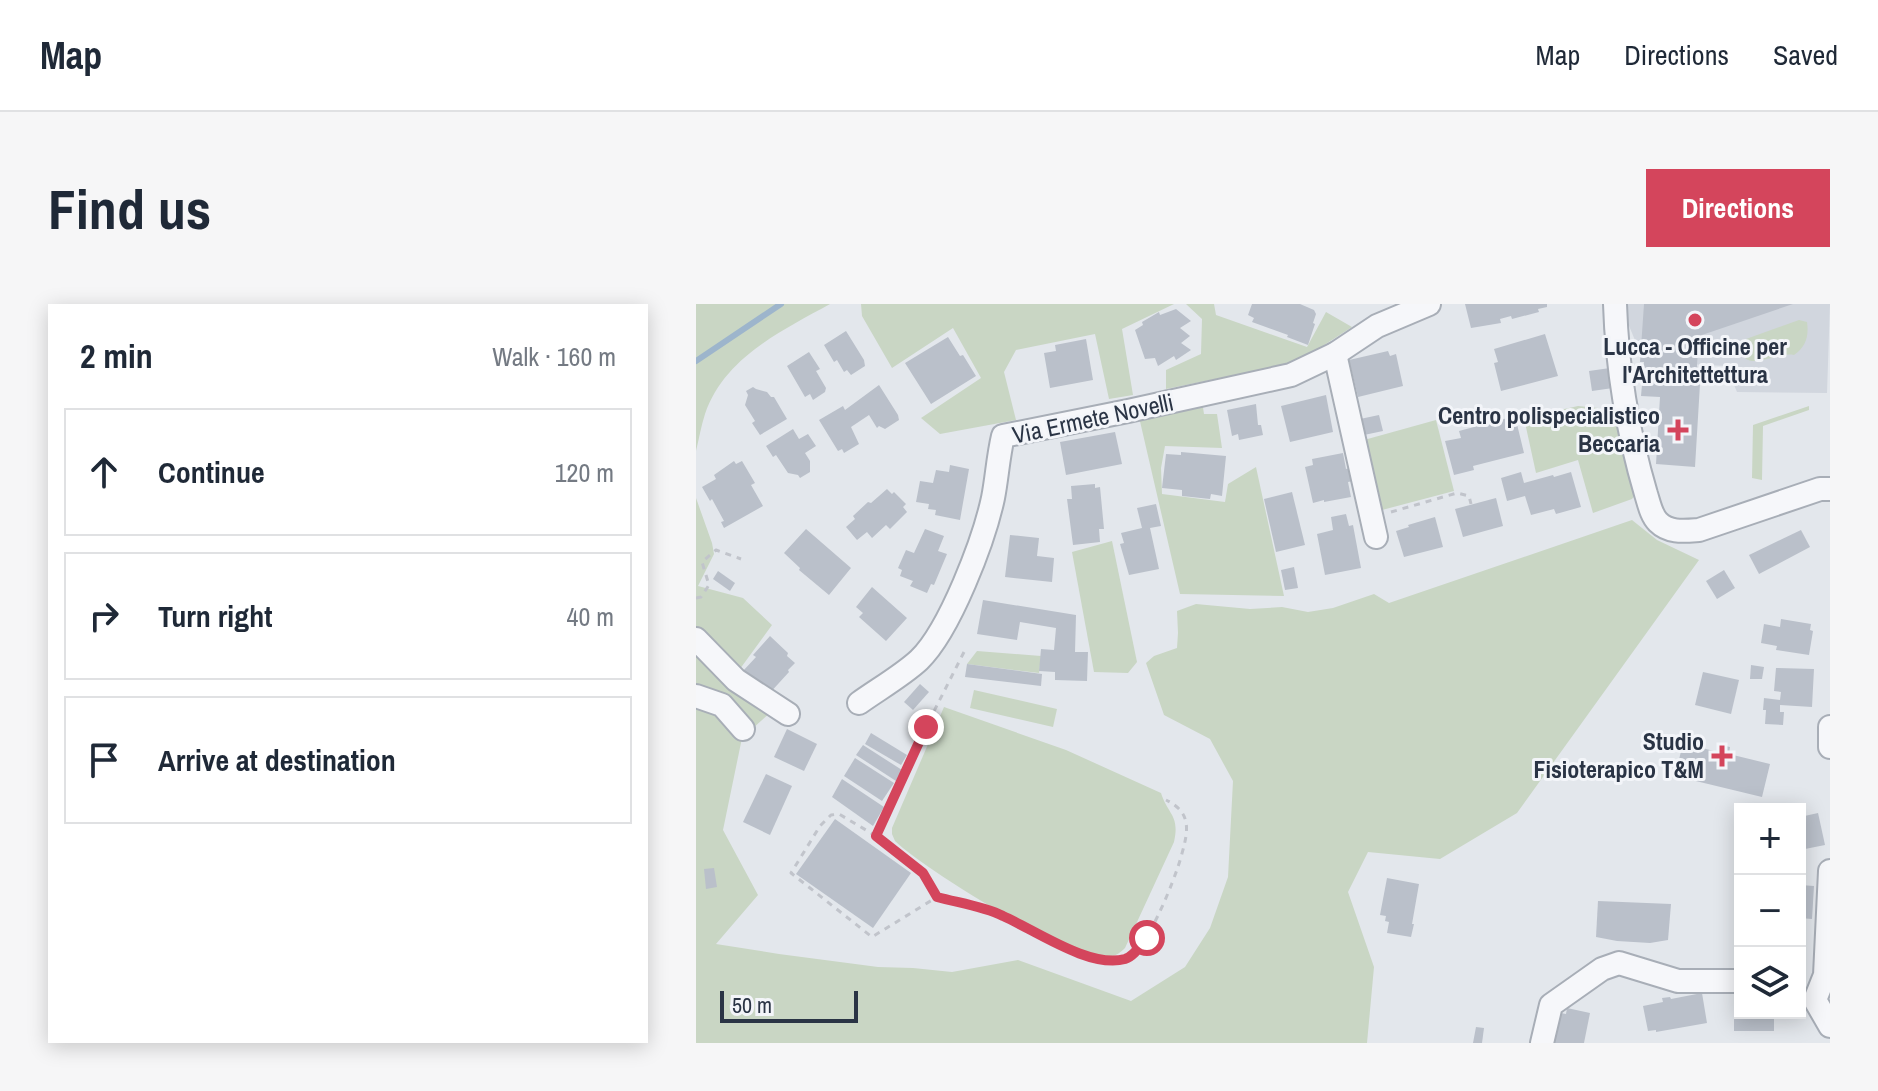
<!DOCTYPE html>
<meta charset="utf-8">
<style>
:root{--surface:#fff;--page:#f6f6f7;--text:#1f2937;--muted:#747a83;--line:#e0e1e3;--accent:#d4455c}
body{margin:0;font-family:"Archivo Narrow",sans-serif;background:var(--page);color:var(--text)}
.controls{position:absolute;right:24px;bottom:24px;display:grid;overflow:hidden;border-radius:0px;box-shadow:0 4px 20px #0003}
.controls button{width:72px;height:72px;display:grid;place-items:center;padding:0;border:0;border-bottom:2px solid var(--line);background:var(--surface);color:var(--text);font:40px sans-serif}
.scale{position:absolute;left:24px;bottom:20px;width:138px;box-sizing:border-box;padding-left:8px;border:4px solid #2a3445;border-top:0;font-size:22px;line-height:28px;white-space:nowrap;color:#2a3445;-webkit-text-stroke:6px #f3f5f9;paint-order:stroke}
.stop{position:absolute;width:24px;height:24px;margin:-18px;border:6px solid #d4455c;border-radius:50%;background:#fff}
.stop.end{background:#d4455c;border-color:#fff;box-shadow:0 2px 8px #0008}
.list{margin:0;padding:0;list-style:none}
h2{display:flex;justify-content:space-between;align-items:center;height:104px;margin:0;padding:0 32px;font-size:34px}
h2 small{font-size:26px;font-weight:400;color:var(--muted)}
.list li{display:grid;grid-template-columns:52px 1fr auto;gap:24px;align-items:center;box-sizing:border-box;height:128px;margin:0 16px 16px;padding:0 16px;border:2px solid var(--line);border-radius:0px}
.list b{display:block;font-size:30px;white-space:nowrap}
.list em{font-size:26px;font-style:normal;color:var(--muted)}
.icon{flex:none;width:44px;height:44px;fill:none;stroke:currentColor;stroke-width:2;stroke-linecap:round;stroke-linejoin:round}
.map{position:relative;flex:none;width:1134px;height:739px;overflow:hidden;border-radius:0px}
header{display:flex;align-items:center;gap:48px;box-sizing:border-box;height:112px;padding:0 40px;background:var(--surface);border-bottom:2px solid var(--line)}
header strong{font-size:38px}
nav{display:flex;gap:44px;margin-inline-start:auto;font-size:28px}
.intro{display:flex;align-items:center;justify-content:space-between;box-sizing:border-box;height:192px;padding:0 48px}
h1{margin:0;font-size:56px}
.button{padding:20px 36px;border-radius:0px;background:var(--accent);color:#fff;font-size:28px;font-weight:700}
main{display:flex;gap:48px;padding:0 48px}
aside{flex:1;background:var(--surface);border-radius:0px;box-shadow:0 4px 20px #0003}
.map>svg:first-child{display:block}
.built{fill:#d1d6de}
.green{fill:#c9d6c4}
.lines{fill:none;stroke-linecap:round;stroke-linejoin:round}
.stream{stroke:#9db5cc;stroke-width:6}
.building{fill:#bac0ca}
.minor-casing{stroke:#a8aeb7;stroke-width:26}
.path{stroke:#c1c4cb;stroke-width:3;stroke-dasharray:6 6;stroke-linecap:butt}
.minor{stroke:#f6f7fa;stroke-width:22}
.route{stroke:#d4455c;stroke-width:10}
.poi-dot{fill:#d4455c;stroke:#f3f5f9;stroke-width:3}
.labels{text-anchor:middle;stroke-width:6;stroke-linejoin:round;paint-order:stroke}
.poi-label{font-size:24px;font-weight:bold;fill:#2a3445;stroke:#f3f5f9;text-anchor:end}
.street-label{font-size:24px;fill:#2a3445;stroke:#f3f5f9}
</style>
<header>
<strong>Map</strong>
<nav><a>Map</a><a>Directions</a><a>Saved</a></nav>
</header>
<div class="intro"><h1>Find us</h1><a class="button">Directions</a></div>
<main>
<aside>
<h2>2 min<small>Walk · 160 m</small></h2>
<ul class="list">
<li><svg class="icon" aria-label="ahead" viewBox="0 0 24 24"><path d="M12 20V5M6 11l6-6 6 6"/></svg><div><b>Continue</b></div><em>120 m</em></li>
<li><svg class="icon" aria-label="right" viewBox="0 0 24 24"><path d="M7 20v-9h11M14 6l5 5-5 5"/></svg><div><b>Turn right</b></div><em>40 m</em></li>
<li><svg class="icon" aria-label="arrive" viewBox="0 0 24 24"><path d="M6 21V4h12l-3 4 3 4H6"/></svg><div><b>Arrive at destination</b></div></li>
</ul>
</aside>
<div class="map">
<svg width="1134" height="739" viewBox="0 0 1134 739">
<rect width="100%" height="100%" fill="#e3e7ec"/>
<path class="built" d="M924 0H1134L1131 89 1041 88 1030 62 948 58Z"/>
<g class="green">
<path d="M0 0H134C85 27 28 54 9 110 5 122 3 135 0 147Z"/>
<path d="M165 0H478L426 25 437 91 413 95 399 30 320 46 308 68 320 116 244 130 225 114 285 74 257 24 196 64 166 12Z"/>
<path d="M490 0H518L520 11 611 43 630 8 656 23 619 47 593 60 470 85V66L505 50 506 15Z"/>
<path d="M1103 16 1111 18C1113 32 1110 43 1098 51 1081 47 1049 71 1044 44L1050 35Z"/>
<path d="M506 97 508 110H521L526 144 469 142 465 164 466 190 529 198 532 180 560 163 588 292 484 290 443 113Z"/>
<path d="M882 102 902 104 922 111 944 183 936 195 897 209 882 156 840 169 828 114Z"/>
<path d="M1113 102V106L1067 122 1066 176 1056 174 1057 121Z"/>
<path d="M740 116 758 187 686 206 668 136Z"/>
<path d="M0 194 16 239 18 250 2 282 47 294 76 321 41 369 84 400 46 434 27 526 62 591 20 640 83 650 182 663 217 664 256 668 322 656 435 697 489 663 514 624 532 573 537 477 514 435 468 411 450 359 458 352 481 344 482 329 481 307 500 300 554 305 586 303 612 308 637 304 678 290 693 299 936 216 961 236 1003 256 821 509 744 555 672 548 652 588 678 663 671 739H0Z"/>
<path d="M416 237 441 358 432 369 398 368 376 248Z"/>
<path d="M281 347 345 352 343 369 271 360Z"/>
<path d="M278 386 361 405 357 423 274 404Z"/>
<path d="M248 403 370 446 465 489C472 511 484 511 478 538L429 644C425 648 420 652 413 653 376 658 228 565 199 537L196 530V524Z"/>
</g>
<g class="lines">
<path class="stream" d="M0 57 85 0"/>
</g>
<g class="building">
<path d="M556 0H604L618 6 620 10 617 19 619 20 612 41 591 33 592 31 556 18 558 14 552 11Z"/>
<path d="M769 0H851V3L842 5 843 8 816 15 815 12 804 15 805 19 775 24Z"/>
<path d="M948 0H1097L1003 32 1001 61 1004 80 999 163 960 160 964 93 945 92 948 58H944Z"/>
<path d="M480 5 495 17 484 24 494 32 485 39 495 46 480 56 478 52 462 62 459 54 449 55 439 26 447 21 446 18 463 8 464 11Z"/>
<path d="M150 27 168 56 169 62 155 71 151 66 148 68 141 56 138 58 128 41Z"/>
<path d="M849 30 862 72 805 87 798 59 802 58 798 45Z"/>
<path d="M252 33 264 52 267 51 280 72 235 100 209 59Z"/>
<path d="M390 35 397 76 354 84 348 49 360 47 359 41Z"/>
<path d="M692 47 694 52 700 50 707 82 662 93 653 56Z"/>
<path d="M113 48 124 65 120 67 130 84 129 88 117 96 114 90 109 93 91 62Z"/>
<path d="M914 64 917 84 896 87 893 67Z"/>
<path d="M183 81 202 111 203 116 189 125 183 122 181 124 173 111 155 123 163 140 148 149 146 145 142 147 123 116 147 102 149 106Z"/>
<path d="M57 83 60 85 71 88 75 93H78L91 115 64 131 56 119 59 117 49 101 52 91 50 87Z"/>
<path d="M630 91 637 128 594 138 585 102Z"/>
<path d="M560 100 562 121H565L567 131 543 136 542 130 536 132 531 106Z"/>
<path d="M683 111 687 127 668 131 664 115Z"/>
<path d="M819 112 828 149 777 162 778 166 758 171 749 137 765 134 763 127Z"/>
<path d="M97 125 103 135 112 130 120 142 109 149 114 157V168L104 174 102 171 92 169 80 151 77 153 70 142Z"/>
<path d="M419 128 426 160 370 171 364 138Z"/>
<path d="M485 148 530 152 526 192 515 190 514 195 486 192V186L466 184 470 150 485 151Z"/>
<path d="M647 149 650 165 654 164 657 177 652 178 655 193 628 198V196L617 199 609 163 617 161 616 155Z"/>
<path d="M38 157 40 160 46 157 59 179 55 181 67 202 28 224 25 218 28 217 16 195 14 197 6 183 20 175 18 171Z"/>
<path d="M254 161 273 165 264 216 239 211 240 206 232 205 233 200 220 198 224 177 237 179 240 166 253 168Z"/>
<path d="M825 168 828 179 857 171 858 173 875 168 885 203 860 210 858 205 835 211 829 192 811 197 805 174Z"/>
<path d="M399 180V184L404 183 408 225H403L404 238 377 241 371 195H376L375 182Z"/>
<path d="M191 185 196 190 198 188 210 200 207 203 211 208 194 225 190 221 176 234 171 228 161 236 150 223 159 215 157 212 172 198 175 199Z"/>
<path d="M596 188 609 241 580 248 568 195Z"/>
<path d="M800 194 807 222 767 233 759 205Z"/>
<path d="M460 200 465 222 454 224 463 265 433 271 424 240 428 239 425 229 446 224 441 204Z"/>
<path d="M650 210 653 222 657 221 665 264 629 271 621 230 637 226 635 213Z"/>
<path d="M739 213 747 243 708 253 700 227 713 223 712 221Z"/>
<path d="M110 225 155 264 133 291 103 266 104 264 88 249Z"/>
<path d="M229 225 248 232 242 247 251 250 238 281 235 280 231 289 214 282 217 277 204 272 206 266 202 264 210 246 218 249Z"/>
<path d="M1105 226 1114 243 1063 270 1053 251Z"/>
<path d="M314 231 343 234 341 252 358 254 356 278 309 273Z"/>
<path d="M598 263 602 284 589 286 585 266Z"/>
<path d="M1028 266 1039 284 1021 295 1010 277Z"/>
<path d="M22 267 39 279 34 287 17 275Z"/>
<path d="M176 283 211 314 190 337 163 313 167 309 160 303Z"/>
<path d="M287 296 380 311 379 348H392L391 377 359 376V368L343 367 345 345 358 346 360 324 324 318 321 336 281 330Z"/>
<path d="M1085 315 1115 320 1114 326 1117 327 1113 351 1080 346 1081 342 1065 339 1068 320 1084 323Z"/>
<path d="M74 332 92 349 91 352 99 359 92 366 93 368 72 391 47 367 60 353 57 351Z"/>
<path d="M271 360 346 370 345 382 269 373Z"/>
<path d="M1055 361 1068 363 1066 375H1054Z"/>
<path d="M1080 364 1118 365 1116 403 1084 401V408H1088L1087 421 1069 420 1070 406H1067L1068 394 1084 396 1085 388 1078 387Z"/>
<path d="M1007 368 1043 376 1035 410 999 401Z"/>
<path d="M224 380 233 388 217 406 208 398Z"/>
<path d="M91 425 121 440 108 467 78 453Z"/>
<path d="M175 429 211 451 205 461 169 440Z"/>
<path d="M988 435 1003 439 1002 443 1022 448 1024 441 1034 443 1033 450 1074 460 1066 493 979 472Z"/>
<path d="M167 441 206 466 200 477 160 451Z"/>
<path d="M159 454 198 479 186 497 148 472Z"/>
<path d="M70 470 96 482 74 531 47 518Z"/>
<path d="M146 475 188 503 177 522 136 493Z"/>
<path d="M1122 509 1129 541 1104 546V513Z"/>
<path d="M139 515 215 569 177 624 100 570Z"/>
<path d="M18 564 21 583 10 585 8 565Z"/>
<path d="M691 574 723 580 716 620H718L715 633 691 629 693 618 689 617 690 612 684 611Z"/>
<path d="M1104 581 1118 582 1116 615 1104 614Z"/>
<path d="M902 597 975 600 972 636 954 639 921 637 900 633Z"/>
<path d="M1006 689 1011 719 960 728V726L952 727 947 702 967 698 966 694 974 693 975 695Z"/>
<path d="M1038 691H1044V709H1078V727H1038Z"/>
<path d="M871 704 894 709 888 739H848L859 708 870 710Z"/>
<path d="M780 723 788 724 786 739H777Z"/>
</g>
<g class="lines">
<g class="minor-casing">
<g id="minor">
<path d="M919 0C921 64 932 129 950 190 953 199 955 211 962 218 973 229 988 227 1003 226L1124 185H1134"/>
<path d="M639 50 680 233"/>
<path d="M0 335 40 376 92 410"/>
<path d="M0 392 26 401 47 425"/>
<path d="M163 399C181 386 207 371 223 356 254 326 288 236 297 194 301 174 302 153 307 132L432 107 595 71 639 50 681 22 733 0"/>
<path d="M1134 423V443"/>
<path d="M1134 567 1129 671 1119 696 1134 722"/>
<path d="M846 739 855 701 906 665 923 659 982 677H1044"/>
</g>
</g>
<g class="path">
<path d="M695 208 761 189 773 192 775 200"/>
<path d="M0 294 5 293 13 281 6 258 20 246 45 255"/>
<path d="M268 348 230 423 180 532 143 510 135 511 124 522 95 569 176 633 241 593C262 598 286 602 306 611 336 624 399 668 431 655 451 646 479 575 485 553 492 528 497 509 470 496"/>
<path d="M180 532 227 569 241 593"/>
</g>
<use href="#minor" class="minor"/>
</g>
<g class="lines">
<path class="route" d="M230 423 180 532 227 569 241 593C263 599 287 602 307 612 339 626 394 665 429 655 438 652 445 641 451 634"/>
</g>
<g class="poi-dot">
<circle cx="999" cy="16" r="8"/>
<path d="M978 114h8v8h8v8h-8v8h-8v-8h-8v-8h8z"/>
<path d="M1022 440h8v8h8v8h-8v8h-8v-8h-8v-8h8z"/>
</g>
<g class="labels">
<g class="poi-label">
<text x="999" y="51" text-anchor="middle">Lucca - Officine per<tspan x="999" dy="28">l'Architettettura</tspan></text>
<text x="964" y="120">Centro polispecialistico<tspan x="964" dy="28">Beccaria</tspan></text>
<text x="1008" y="446">Studio<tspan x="1008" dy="28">Fisioterapico T&amp;M</tspan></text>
</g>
<g class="street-label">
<text transform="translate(397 115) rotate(-12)" y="8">Via Ermete Novelli</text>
</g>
</g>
</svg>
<div class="controls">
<button>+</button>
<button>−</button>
<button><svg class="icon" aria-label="layers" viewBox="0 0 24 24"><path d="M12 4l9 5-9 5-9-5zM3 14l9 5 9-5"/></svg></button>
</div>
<div class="scale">50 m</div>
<div class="stop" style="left:451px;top:634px"></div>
<div class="stop end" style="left:230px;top:423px"></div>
</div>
</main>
